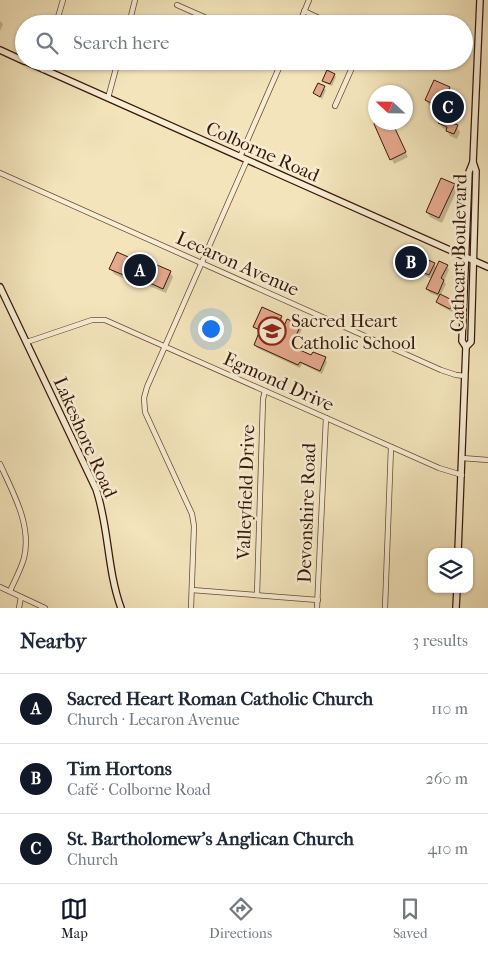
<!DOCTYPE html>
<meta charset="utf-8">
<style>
:root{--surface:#fff;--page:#f2f2f3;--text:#1f2937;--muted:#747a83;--line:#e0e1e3;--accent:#111827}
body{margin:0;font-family:"IM FELL French Canon",serif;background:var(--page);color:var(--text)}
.controls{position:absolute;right:15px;bottom:15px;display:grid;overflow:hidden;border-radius:10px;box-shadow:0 1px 4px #0004}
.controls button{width:45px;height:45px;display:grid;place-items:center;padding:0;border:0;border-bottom:1px solid var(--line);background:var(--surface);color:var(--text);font:25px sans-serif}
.compass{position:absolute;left:368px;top:85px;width:45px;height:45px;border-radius:50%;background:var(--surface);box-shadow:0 1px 4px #0004;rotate:292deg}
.you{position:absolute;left:210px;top:328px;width:18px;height:18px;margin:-12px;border:4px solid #fff;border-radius:50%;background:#1a73e8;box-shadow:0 0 0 8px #1a73e833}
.badge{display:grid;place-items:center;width:32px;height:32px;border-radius:50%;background:var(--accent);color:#fff;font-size:16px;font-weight:700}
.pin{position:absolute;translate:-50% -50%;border:2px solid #fff;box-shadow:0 1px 5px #0006}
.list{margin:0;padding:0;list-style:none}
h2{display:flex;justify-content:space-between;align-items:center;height:65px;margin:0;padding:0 20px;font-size:21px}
h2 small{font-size:16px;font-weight:400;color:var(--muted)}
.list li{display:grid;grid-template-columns:32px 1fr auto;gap:15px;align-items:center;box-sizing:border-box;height:70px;padding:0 20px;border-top:1px solid var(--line)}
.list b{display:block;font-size:19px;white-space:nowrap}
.list p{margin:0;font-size:16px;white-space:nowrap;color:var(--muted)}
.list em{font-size:16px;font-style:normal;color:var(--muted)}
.icon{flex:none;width:28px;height:28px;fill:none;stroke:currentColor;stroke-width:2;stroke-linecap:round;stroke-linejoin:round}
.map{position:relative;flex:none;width:488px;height:608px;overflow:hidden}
.search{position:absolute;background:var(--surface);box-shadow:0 1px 4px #0004;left:15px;right:15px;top:15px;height:55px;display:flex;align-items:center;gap:12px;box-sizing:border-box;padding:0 18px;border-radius:28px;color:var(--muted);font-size:19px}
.sheet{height:275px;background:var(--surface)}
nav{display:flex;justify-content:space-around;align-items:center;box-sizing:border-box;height:70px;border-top:1px solid var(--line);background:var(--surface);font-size:14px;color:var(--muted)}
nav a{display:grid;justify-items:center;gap:2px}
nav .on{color:var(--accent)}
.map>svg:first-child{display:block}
.shadow{fill:#0003}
.building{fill:#e6a98e;stroke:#381708}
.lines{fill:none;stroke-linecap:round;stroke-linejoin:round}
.street-casing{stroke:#674a35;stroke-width:6}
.secondary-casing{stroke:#381708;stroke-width:8}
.street{stroke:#f7edd3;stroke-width:4.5}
.secondary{stroke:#f7edd3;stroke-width:5.5}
.labels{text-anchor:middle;stroke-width:5;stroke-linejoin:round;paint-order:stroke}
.street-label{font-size:19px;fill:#381708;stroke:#f7edd3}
.poi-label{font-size:19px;fill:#381708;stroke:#f7edd3;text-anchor:start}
</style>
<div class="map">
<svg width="488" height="608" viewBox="0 0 488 608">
<rect width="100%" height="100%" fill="#f3e4bb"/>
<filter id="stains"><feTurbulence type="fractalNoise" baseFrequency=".004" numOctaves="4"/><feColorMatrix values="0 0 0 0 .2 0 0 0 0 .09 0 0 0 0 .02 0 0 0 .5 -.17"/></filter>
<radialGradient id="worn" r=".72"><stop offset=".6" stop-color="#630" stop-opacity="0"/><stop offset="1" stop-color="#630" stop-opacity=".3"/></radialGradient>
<g class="shadow">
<path d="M0 21 3 24 0 31Z"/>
<path d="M334 75 336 77 332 86 325 83 324 81Z"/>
<path d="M435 81 450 88 453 93 448 104 458 109 461 114 456 126 460 132 457 139 450 136 447 130 443 128 440 123 443 117 439 110 429 105 426 100Z"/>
<path d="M319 85 326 90 322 99 315 93Z"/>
<path d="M376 122H395L393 128 408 157 394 164Z"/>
<path d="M454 185 457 190 442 223 430 217 427 212Z"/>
<path d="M418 256 420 260 413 276 406 273 404 270Z"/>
<path d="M142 264 170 272 173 277 166 293 142 283 140 286 114 274 111 269Z"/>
<path d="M434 264 437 269 447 266 449 270 444 281 446 284 440 296 454 302 456 306 452 312 439 305 437 302 440 297 430 293 427 289 432 279 424 275 422 271Z"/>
<path d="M281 317 283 321 277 335 279 340 300 326 302 329 293 349 312 357 325 358 327 362 322 374 302 364 300 368 257 348 255 345 261 332 257 330 255 326Z"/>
</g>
<g class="building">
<path d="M327 70 335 74 330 84 322 81Z"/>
<path d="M434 80 450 87 444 101 459 108 452 123 458 125 454 134 446 131 447 127 438 123 443 114 437 111 439 107 425 100Z"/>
<path d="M318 83 325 86 320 97 313 93Z"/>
<path d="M376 119V122H392L406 152 390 160 374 124Z"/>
<path d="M441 178 455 184 439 218 426 212Z"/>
<path d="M411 251 419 255 410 273 403 270Z"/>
<path d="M117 252 142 263 143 259 171 271 163 289 139 278 138 281 109 269Z"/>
<path d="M426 259 435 263 429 275 420 271Z"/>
<path d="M439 261 448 265 441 278 444 280 438 294 426 289Z"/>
<path d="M440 294 454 301 450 309 436 302Z"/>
<path d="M262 307 282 316 274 332 277 334 273 343 276 345 287 319 301 325 291 346 311 355 313 352 326 357 320 371 300 362 298 365 254 345 260 330 253 327Z"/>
</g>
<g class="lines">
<g class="street-casing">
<g id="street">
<path d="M177 5 220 24"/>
<path d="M304 11 332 24"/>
<path d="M56 24 63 0"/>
<path d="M129 24 135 0"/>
<path d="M299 24 309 0"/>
<path d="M43 70 46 61"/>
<path d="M108 98 118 61"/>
<path d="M335 106 355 61"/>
<path d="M240 157 282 61"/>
<path d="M0 173 441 370 456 375 465 376"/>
<path d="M27 342 92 320H105L439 468 462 475"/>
<path d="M462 458 488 460"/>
<path d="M0 464C13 493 32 525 24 558 21 569 15 580 10 591"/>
<path d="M0 587 45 608"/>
<path d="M192 590 318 600"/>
<path d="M257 595 263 399 265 391"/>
<path d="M19 608 21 597"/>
<path d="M191 608 194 526 192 514 145 412 144 398 147 387 247 160"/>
<path d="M317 608 326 418"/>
<path d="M385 608 391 447"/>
</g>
</g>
<g class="secondary-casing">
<g id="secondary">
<path d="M0 50 24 61"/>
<path d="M25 61 488 267"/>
<path d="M0 287 96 489C109 527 107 570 121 608"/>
<path d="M466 347 462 341 469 172 473 162 480 0"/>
<path d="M466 347 471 342 476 171 473 162"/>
<path d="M458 552 466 347"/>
<path d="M456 608 457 589"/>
</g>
</g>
<use href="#street" class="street"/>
<use href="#secondary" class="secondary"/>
</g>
<defs>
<g id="school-ring" transform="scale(1.4375)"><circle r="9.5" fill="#f7edd3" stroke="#8f2418" stroke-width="1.5"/><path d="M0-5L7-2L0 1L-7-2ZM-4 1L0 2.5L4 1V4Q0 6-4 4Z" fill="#8f2418"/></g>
</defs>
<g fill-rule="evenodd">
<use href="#school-ring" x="272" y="331"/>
</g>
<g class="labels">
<g class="street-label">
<text transform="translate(263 151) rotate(24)" y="7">Colborne Road</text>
<text transform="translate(458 253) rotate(-89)" y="7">Cathcart Boulevard</text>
<text transform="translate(238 263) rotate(24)" y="7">Lecaron Avenue</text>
<text transform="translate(279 381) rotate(24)" y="7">Egmond Drive</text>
<text transform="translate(86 437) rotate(66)" y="7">Lakeshore Road</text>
<text transform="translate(245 492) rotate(-88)" y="7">Valleyfield Drive</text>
<text transform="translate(306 513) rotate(-88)" y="7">Devonshire Road</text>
</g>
<g class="poi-label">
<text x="291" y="327">Sacred Heart<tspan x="291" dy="22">Catholic School</tspan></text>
</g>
</g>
<rect width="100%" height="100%" filter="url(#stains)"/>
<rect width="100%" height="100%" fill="url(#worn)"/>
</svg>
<div class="controls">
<button><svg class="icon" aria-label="layers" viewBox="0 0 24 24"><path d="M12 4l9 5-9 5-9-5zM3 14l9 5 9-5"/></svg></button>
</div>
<svg class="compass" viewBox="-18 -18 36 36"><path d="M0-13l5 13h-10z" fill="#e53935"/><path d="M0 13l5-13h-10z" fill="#747a83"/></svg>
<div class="you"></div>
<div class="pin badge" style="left:140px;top:270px">A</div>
<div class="pin badge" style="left:411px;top:262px">B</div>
<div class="pin badge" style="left:448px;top:107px">C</div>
<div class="search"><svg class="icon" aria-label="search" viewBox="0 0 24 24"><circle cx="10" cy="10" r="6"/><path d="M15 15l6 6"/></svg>Search here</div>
</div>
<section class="sheet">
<h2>Nearby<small>3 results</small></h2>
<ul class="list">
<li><span class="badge">A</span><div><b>Sacred Heart Roman Catholic Church</b><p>Church · Lecaron Avenue</p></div><em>110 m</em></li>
<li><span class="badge">B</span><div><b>Tim Hortons</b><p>Café · Colborne Road</p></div><em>260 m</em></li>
<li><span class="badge">C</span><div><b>St. Bartholomew's Anglican Church</b><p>Church</p></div><em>410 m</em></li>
</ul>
</section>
<nav>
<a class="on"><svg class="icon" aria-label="map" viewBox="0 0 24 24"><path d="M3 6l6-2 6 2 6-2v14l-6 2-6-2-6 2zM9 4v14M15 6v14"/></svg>Map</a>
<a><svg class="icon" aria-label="directions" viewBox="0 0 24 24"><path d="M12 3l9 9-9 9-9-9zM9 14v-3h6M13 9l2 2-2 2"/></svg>Directions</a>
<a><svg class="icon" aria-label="saved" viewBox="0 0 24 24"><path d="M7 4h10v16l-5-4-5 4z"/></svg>Saved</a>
</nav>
